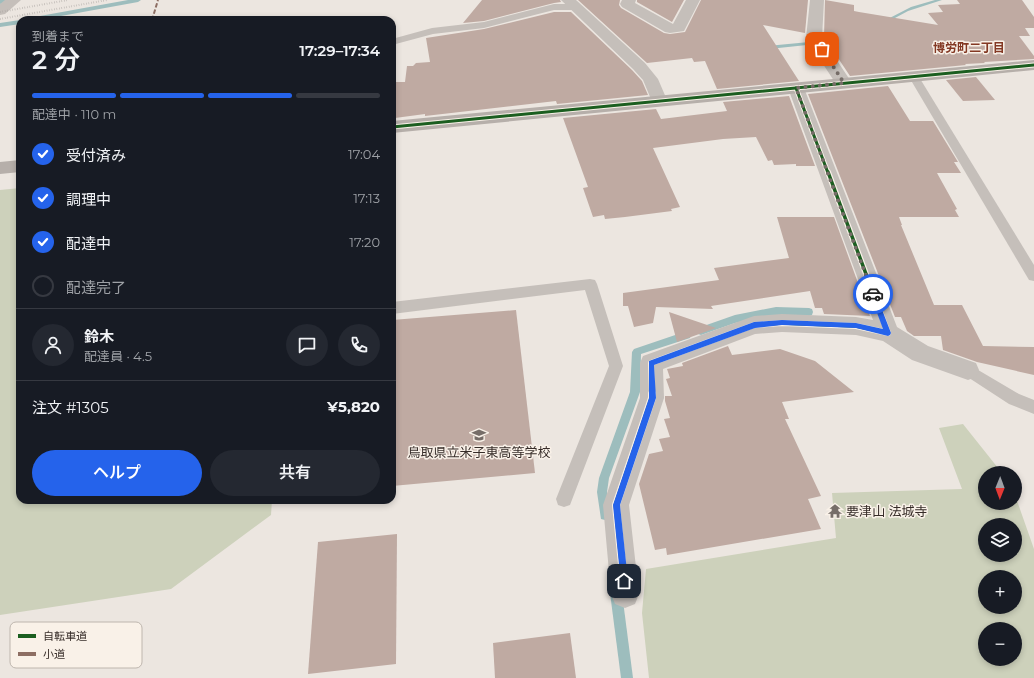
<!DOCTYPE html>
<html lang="ja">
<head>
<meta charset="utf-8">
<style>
  body { margin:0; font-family:Montserrat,"Noto Sans JP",sans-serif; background:#242831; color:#f1f3f6; height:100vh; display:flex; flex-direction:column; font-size:15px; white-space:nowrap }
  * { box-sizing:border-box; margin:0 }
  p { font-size:13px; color:#9ea1a6 }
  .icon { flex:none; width:22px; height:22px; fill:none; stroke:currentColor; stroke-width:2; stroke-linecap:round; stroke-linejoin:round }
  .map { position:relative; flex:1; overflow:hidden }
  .sheet { position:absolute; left:16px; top:16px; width:380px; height:488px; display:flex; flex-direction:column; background:#171b24; border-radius:12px; box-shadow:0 2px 6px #0003 }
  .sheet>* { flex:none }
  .needle { width:26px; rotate:181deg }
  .tools { position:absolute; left:978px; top:466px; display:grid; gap:8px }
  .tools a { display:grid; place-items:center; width:44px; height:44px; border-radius:50%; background:#171b24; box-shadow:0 2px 6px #0003; font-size:20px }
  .pin { position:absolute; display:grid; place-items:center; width:34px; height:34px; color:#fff; margin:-17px; border-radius:8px; box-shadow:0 2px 6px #0006 }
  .courier { position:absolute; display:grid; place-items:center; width:40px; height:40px; margin:-20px; border:3px solid #2563eb; border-radius:50%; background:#fff; color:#222; box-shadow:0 1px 5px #0007 }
  .headline em { font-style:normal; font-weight:600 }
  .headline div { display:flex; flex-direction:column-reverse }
  .headline { display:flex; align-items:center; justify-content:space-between; height:68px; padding:0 16px }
  h1 { font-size:26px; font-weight:600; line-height:30px }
  .bar { display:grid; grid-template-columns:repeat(4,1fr); gap:6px 4px; align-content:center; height:48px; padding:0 16px }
  .bar i { height:5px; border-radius:3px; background:#363941 }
  .bar .current { background:#2563eb }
  .bar p { grid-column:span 4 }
  .line { display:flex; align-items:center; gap:10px; padding:0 16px; border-top:1px solid #363941 }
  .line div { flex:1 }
  .round { display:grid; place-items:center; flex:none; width:42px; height:42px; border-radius:21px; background:#242831 }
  ol { padding:0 16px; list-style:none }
  li { display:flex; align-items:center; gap:12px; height:44px }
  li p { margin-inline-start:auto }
  li .icon { padding:4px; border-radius:50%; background:#2563eb; color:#fff; stroke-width:4 }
  li:last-child { color:#9ea1a6 }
  li i { width:22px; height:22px; border:2px solid #363941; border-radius:50% }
  .cta { display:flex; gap:8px; margin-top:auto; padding:8px 16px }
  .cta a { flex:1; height:46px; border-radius:24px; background:#2563eb; color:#fff; font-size:16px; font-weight:600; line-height:46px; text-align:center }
  .cta a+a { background:#242831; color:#f1f3f6 }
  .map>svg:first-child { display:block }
</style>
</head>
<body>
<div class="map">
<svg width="1034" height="678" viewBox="0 0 1034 678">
  <rect width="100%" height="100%" fill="#ece6e0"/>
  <g fill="#cdd1bb" fill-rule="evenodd">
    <path d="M20 188V500H272L271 515 171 589 0 615V190Z"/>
    <path d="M963 424 1002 473H985V503H1015V495L1034 549V678H649L642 613 646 569 836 538 832 493 962 489 939 428ZM985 525H1015V555H985ZM985 577H1015V607H985ZM985 629H1015V659H985Z"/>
  </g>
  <path fill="#9dbdbd" d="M935 0H942L908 11 854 40 760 50 756 47 851 38 911 7Z"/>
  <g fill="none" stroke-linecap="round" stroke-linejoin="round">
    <g fill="#9dbdbd" fill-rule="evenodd">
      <path d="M0 0H16L0 4Z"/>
      <path d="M128 0H141L138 2 39 20H26L29 18Z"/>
      <path d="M20 20V24L0 27V23Z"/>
      <path d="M776 307 809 308 812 309 813 312 812 315 809 316 776 315 735 323 701 335 698 334 697 331 698 328 735 315Z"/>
      <path d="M687 331 690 332 691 335 690 338 641 354 640 392 609 478 607 492 610 515 609 519 605 520 601 519 597 492 599 478 630 392 632 352 634 349Z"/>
      <path d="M616 587 620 589 622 593 633 678H621L610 593 612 589Z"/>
    </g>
  </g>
  <g fill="#bfaaa2">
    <path d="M482 0H560L561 2 554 3 484 21 463 23Z"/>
    <path d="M578 0H620L619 5 621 8 664 33 670 34 685 32 701 0H808L805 33 763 25 799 81 717 89 705 61 694 62 692 58 647 63Z"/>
    <path d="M637 0H684L672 22 637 2Z"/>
    <path d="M825 0 854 5V11L859 12 938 25 928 13 943 12 938 5 960 4 957 0H1022L1034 17V28H1025L1030 36H1019L1034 56V59L984 62 985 63 965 64 966 65 850 76 824 37Z"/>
    <path d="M554 12H571L632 70 642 81 648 95 557 104 556 101 425 116V114L395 118V115H392V82H405L407 66H413L416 63 430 62 426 38 484 29Z"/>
    <path d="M976 77 995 100 963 101 946 80Z"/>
    <path d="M888 86 910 121H933L958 162H954L961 173H937L957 209 955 210 959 217H899L902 225H901L934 305H962L983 346 1034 347V375L977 362 943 350 941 336H914L907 331 901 317H895L808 94Z"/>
    <path d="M789 96 815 166H796V164L774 165 772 160 768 161 756 137 723 139 653 148 680 207 671 209 672 211 625 217 605 219 604 215 593 217 583 188 588 187 563 118 656 109 661 119 727 111 723 102Z"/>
    <path d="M777 217H834L870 316 824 314 822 308H815L810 291 711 306 713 309 656 307 653 323 634 327 628 306H623V293L719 280 714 268 789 258Z"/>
    <path d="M516 310 535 473 392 486V320Z"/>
    <path d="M669 312 716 328 677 342Z"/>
    <path d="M728 346 732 355 780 349 815 361 854 392 782 402 789 419H785L821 496 808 499 821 529 667 555 666 548 655 550 639 484 649 454 663 451 659 439 670 437 664 419 670 418 665 401V396H672L666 379 670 378 667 369 683 366 682 363Z"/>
    <path d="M397 534 396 664 308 674 318 542Z"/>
    <path d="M570 633 576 678H495L493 643Z"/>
  </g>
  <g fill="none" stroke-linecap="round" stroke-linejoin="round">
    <g fill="#c5bfba" fill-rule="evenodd">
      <path d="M554 4H576L581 7 576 10H554L484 28 433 34 392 45V39L432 28 484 22Z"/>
      <path d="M914 74 919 77 1034 265V281L1029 280 909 77Z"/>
      <path d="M590 279 595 280 597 284 623 366 570 505 564 507 558 505 556 499 609 366 585 290 392 314V302Z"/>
      <path d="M968 364 1019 394 1034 400V414L1009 404 963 374 961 370 963 366Z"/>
    </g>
    <g fill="#c5bfba" fill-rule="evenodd">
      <path d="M5 0H21L5 14 0 15V4Z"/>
      <path d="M561 0H576L645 63 658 79 667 100 665 104 659 105 653 104 643 80 633 69Z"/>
      <path d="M622 0H636L635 3 673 24 686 0H700L684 31 670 33 665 32 622 7 620 4Z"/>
      <path d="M810 0H824L822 38 852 83 850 87 844 88 838 87 806 38Z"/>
      <path d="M796 83 802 84 804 88 897 327 928 346 976 363 979 370 976 377 968 380 912 360 883 341 856 335 782 332 755 334 663 369 664 398 629 505 639 594 635 604 625 608 615 604 611 594 603 505 640 398V363L643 356 754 316 782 314 856 317 873 320 788 88 790 84Z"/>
    </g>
    <g fill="#b6afaa" fill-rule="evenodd">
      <path d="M1034 60V70L392 133V121Z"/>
      <path d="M20 160V172L0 174V162Z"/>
    </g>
    <g stroke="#ada8a4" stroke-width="2" stroke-dasharray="0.5 2" stroke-linecap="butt">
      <path d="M0 12 68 0"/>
      <path d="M0 19 107 0"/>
    </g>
    <path stroke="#8d6e63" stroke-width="2" stroke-dasharray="4.5 2" stroke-linecap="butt" d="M152 20 158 0"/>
    <defs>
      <g id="cycleway-far2">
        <path d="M796 88 828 173"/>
        <path d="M392 127 1034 65"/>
      </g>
      <path id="cycleway-far1" d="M652 395 651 363 754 325 782 323 856 326 888 333 828 172"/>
      <path id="cycleway" d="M625 594 616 505 652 398V394"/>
    </defs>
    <use href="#cycleway-far2" stroke="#f9f1e8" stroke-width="5"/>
    <use href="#cycleway-far1" stroke="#f9f1e8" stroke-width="6"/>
    <use href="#cycleway" stroke="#f9f1e8" stroke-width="8"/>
    <use href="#cycleway-far2" stroke="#1b5e20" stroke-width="3"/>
    <use href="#cycleway-far1" stroke="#1b5e20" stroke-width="3.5"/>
    <use href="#cycleway" stroke="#1b5e20" stroke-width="5"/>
  </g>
  <path fill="#2563eb" d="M873 291 876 294 891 333 890 335 888 336 856 328 782 325 755 328 654 365 656 398 620 505 628 581 627 584H621L613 505 649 398V361L754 322 782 320 856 323 883 329 870 294Z"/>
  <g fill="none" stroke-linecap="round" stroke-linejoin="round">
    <path stroke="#766d68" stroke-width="4" stroke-dasharray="0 7.2" d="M822 49 844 83 796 88 873 294"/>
  </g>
  <defs>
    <symbol id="school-bare" viewBox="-9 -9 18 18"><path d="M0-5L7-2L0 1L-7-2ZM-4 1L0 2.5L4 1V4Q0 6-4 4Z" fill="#766d68" stroke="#f9f1e8" stroke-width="2.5" paint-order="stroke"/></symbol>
    <symbol id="temple-bare" viewBox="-9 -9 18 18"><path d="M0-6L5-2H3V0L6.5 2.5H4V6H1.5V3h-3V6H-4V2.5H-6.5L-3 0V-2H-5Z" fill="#766d68" stroke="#f9f1e8" stroke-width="2.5" paint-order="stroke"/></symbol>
  </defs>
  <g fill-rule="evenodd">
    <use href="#school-bare" x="469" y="425" width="20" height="20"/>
    <use href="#temple-bare" x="825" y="501" width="20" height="20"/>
  </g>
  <g text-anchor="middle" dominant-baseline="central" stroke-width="3" stroke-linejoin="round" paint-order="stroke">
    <g font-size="12" font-weight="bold" fill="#833823" stroke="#f9f1e8">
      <text x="969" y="47">博労町二丁目</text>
    </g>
    <g font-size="13" fill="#362c28" stroke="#f9f1e8">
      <text x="479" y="452">鳥取県立米子東高等学校</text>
      <text x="846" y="511" text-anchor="start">要津山 法城寺</text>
    </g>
  </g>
  <rect x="10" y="622" width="132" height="46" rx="6" fill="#f9f1e8" stroke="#beb6ae" stroke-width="1"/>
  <rect x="18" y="634" width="18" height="4" fill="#1b5e20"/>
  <rect x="18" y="652" width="18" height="4" fill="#8d6e63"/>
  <g font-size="11" fill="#362c28">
    <text x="43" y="640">自転車道</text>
    <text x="43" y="658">小道</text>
  </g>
</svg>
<div class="tools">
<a><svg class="needle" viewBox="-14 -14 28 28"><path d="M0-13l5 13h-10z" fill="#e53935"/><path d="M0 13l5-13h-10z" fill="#9ea1a6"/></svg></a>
<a><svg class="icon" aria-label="layers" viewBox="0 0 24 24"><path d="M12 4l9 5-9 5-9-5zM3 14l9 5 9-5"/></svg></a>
<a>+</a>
<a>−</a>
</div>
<div class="pin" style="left:822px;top:49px;background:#ea580c"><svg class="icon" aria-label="bag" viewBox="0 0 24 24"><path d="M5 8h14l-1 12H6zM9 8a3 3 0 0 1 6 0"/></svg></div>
<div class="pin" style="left:624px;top:581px;background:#1f2937"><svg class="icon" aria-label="home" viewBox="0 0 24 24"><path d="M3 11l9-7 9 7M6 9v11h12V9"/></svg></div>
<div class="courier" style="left:873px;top:294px"><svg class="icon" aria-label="car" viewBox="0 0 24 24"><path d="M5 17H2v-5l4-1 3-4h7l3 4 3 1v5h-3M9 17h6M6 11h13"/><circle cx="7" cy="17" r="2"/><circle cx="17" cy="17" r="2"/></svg></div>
<section class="sheet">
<div class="headline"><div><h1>2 分</h1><p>到着まで</p></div><em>17:29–17:34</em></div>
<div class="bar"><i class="current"></i><i class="current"></i><i class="current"></i><i></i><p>配達中 · 110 m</p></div>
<ol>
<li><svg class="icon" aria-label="check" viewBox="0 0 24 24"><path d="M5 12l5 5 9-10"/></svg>受付済み<p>17:04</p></li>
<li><svg class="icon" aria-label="check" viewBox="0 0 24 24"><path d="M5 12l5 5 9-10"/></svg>調理中<p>17:13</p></li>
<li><svg class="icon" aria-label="check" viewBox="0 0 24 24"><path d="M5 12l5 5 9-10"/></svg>配達中<p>17:20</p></li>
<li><i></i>配達完了</li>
</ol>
<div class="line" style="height:72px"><a class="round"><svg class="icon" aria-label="person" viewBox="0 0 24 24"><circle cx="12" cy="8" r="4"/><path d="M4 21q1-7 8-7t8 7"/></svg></a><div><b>鈴木</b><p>配達員 · 4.5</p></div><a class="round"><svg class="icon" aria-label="chat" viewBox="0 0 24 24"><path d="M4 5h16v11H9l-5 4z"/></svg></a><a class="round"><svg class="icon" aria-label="phone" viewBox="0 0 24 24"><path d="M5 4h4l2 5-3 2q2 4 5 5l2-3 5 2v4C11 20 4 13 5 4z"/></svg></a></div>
<div class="line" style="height:52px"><div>注文 #1305</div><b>¥5,820</b></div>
<div class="cta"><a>ヘルプ</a><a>共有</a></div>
</section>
</div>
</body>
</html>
